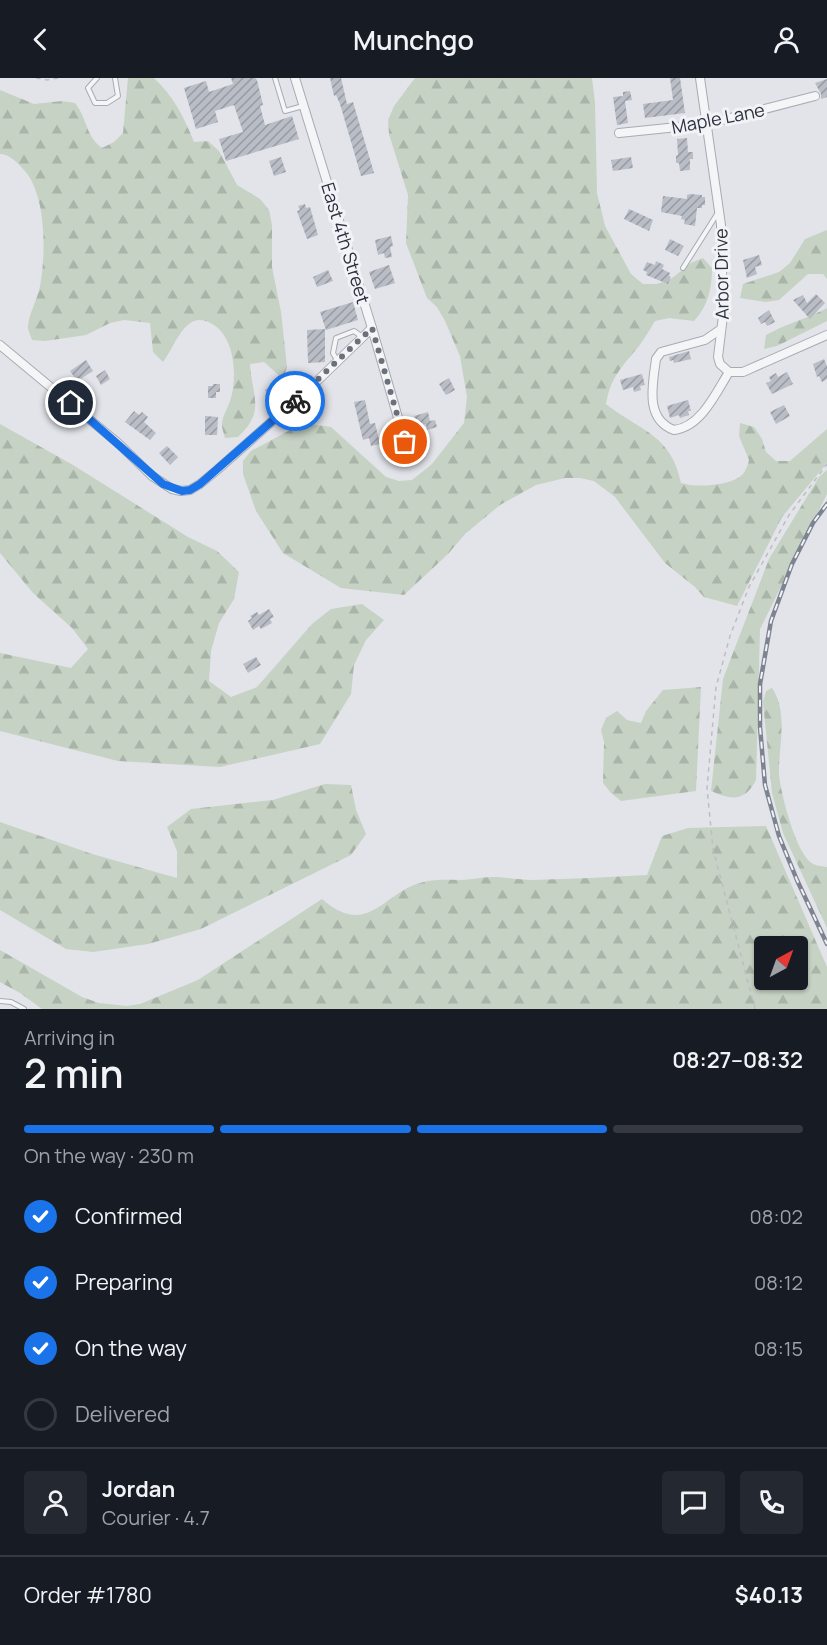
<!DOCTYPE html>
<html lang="en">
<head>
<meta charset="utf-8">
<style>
  body { margin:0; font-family:Manrope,sans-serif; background:#242831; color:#f1f3f6; height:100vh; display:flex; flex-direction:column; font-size:22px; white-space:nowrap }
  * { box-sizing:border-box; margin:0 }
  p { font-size:20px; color:#9ea1a6 }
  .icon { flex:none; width:33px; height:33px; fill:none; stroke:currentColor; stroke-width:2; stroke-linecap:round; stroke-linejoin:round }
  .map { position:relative; height:931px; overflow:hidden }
  .details { display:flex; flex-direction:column; background:#171b24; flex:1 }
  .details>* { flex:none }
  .needle { width:39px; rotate:41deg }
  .controls { position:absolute; left:754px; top:858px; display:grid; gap:12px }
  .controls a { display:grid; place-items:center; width:54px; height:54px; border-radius:6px; background:#171b24; box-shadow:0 2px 4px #0004; font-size:30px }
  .pin { position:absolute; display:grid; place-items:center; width:51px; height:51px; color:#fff; margin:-26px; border:3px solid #fff; border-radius:50%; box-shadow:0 2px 6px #0007 }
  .courier { position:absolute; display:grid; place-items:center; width:60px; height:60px; margin:-30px; border:4px solid #1a73e8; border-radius:50%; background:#fff; color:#222; box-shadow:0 2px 8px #0007 }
  .overview em { font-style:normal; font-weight:600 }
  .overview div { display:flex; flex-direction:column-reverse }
  .overview { display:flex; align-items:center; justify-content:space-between; height:102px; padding:0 24px }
  h1 { font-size:39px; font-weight:600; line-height:45px }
  .bar { display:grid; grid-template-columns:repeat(4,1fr); gap:9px 6px; align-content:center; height:72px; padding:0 24px }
  .bar i { height:8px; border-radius:4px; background:#363941 }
  .bar .selected { background:#1a73e8 }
  .bar p { grid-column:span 4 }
  .line { display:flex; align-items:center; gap:15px; padding:0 24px; border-top:2px solid #363941 }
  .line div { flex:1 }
  .round { display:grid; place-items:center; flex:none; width:63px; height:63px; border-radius:6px; background:#242831 }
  ol { padding:0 24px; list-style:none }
  li { display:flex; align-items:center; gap:18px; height:66px }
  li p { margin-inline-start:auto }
  li .icon { padding:6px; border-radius:50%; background:#1a73e8; color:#fff; stroke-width:4 }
  li:last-child { color:#9ea1a6 }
  li i { width:33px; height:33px; border:3px solid #363941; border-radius:50% }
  header { display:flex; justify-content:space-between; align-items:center; height:78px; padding:0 24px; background:#171b24; font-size:27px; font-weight:600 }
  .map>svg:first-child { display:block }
</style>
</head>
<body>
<header><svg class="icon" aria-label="back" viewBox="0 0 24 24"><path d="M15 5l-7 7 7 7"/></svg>Munchgo<svg class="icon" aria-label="person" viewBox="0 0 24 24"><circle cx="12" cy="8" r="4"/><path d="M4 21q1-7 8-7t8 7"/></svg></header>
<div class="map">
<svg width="827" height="931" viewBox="0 0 827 931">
  <defs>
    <pattern id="forest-firs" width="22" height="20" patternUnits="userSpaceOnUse" patternTransform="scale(1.5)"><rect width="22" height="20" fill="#c6d2c4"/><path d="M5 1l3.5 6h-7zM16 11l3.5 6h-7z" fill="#aab5a9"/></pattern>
    <pattern id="building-hatch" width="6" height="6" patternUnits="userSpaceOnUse" patternTransform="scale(1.5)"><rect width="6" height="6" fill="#b9bdc5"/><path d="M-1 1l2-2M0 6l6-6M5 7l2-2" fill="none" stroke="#979aa1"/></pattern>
  </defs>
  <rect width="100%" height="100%" fill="#e2e4e9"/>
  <g fill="url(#forest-firs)" fill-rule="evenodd">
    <path d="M128 0H154C174 19 184 39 194 64L208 63 219 73 237 107 260 121 269 132 272 147V189L281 234 287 289 283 301 264 284 250 286C252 320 266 332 238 359L225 360C224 356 222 351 222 347 222 338 229 328 231 320 237 298 235 261 214 247 186 228 176 267 163 284L153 274 150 245 124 242 110 245 86 257 45 263 32 262C31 258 28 253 28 249 28 238 38 220 40 208 46 177 47 115 23 91 17 84 9 76 0 76V12L34 26 62 23 75 25C87 40 86 59 102 70L114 64 123 55Z"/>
    <path d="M415 0H592L595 25 597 115 605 148 631 196 643 206H657L671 201 691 185 703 180 712 190C712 210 708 228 694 243L669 240 655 243C650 251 645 260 639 268 622 289 611 298 606 326 640 353 671 356 681 405 696 410 732 408 743 396 746 393 748 386 749 382L739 358 740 345 754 349 762 361 766 374 776 383H790L827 351V385L782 439 737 528 704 519 695 509 665 485 615 419 594 403 580 400H565L536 407 500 427 465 456 448 476 404 517 341 510 283 475 256 433 243 396V383L251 373 303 345 331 349 386 399 399 403 412 402 432 386 464 345 467 319 460 278 445 243 437 229 427 220 406 165 408 117 389 56 388 42 394 28Z"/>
    <path d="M827 152V201L823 196H808L779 222 766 224 740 220 743 206 779 194 790 185 805 161Z"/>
    <path d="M827 230V243L777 268 764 271 766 257C785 246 807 241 827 230Z"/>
    <path d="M0 346 73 387 188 459 217 473 239 494 234 521 219 545 211 573 209 603 231 619 257 609 312 546 331 531 362 526 384 542 366 562 354 587 351 616 320 666 220 689 118 683 0 653V575L71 590 88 571 72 550 33 515 0 475Z"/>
    <path d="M827 392V416L760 551 756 702C745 724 731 722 711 713L723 601 769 481 819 399Z"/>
    <path d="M701 609 696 713 621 723 611 715 603 705 604 664 601 652 606 640 617 633 627 642 641 645 646 633 663 612Z"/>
    <path d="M772 610C789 635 778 669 779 697 781 716 796 777 813 786 817 788 823 788 827 789V850L783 755 772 715 763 624 766 613Z"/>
    <path d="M325 706 351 707 356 732 366 756 351 777 201 851 148 866 93 874 66 871 0 832V744L92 776 177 800V773L167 749 191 731 273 722Z"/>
    <path d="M766 748 827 889V931H42L20 915 0 904V872L82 919 99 925 127 928 140 926 198 902 322 821C369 862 384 812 424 804 436 801 448 802 460 802 471 802 481 799 492 799 506 799 519 802 533 802 571 801 609 799 647 797L662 758 688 750ZM765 868H798V902H765Z"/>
  </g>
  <g fill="url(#building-hatch)">
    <path d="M231 0H255L257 2 263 27 260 28 265 47 292 38 299 61 226 83 219 61 243 54 234 27 215 33 218 44 196 51 184 10 206 3 209 14 233 6Z"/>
    <path d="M330 0H341L347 26 353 24 374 95 361 98 340 26 336 17 334 18Z"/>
    <path d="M670 0H680L685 35 645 40 643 26 673 22Z"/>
    <path d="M827 1V19L821 21V16L815 5Z"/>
    <path d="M630 13 632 22 625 23 628 45 617 47 613 19 623 18V14Z"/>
    <path d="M687 60 688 74H693V81H690V92L680 93 679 85H676V78L678 77 677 61Z"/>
    <path d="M281 79 286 94 274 98 269 83Z"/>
    <path d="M631 79 633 90 613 93 611 82Z"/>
    <path d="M690 116 702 117V119H705V127H702V130H697L695 148 684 146 685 142 681 141 682 138 661 134 663 118 687 121V117Z"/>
    <path d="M305 126 306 130 310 129 318 157 307 161 297 133 300 132 298 128Z"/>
    <path d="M629 131 653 142 649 153 624 141Z"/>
    <path d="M391 158 393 168 390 169 392 179 385 180 384 175 378 177 375 162Z"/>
    <path d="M670 161 684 168 678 178 665 172Z"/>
    <path d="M759 177 762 187 755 189 757 196 747 200 743 182Z"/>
    <path d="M656 183 664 187 662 191 670 195 669 198 671 199 668 206 646 197 647 194 643 192 647 184 655 187Z"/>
    <path d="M389 187 395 205 375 211 369 194Z"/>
    <path d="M328 192 333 203 317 209 313 199Z"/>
    <path d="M816 216 825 225 810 241 793 222 803 217 807 225Z"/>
    <path d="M353 224 358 242 326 252 320 234Z"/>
    <path d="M769 232 775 244 767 248 765 244 761 246 758 240Z"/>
    <path d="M325 251V284L308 285 307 252Z"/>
    <path d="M689 273 691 281 674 285 673 282 670 283 669 279Z"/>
    <path d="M824 281 827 288V301L822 304 819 298 817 299 813 286Z"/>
    <path d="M86 282 93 293 77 303 70 293Z"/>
    <path d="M105 292 110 301 101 307 96 298Z"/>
    <path d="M787 294 793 306 772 316 766 305 771 303 769 299 776 295 778 299Z"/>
    <path d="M642 296 645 307 640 308 641 312 634 314 633 309 623 312 620 302Z"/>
    <path d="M449 300 455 312 446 317 439 306Z"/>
    <path d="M278 305 283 314 270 321 265 312Z"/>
    <path d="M213 306H220V314H216V320H208V308H213Z"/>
    <path d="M365 322 370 346 375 345 380 366 371 368 369 360 363 362 354 324Z"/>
    <path d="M688 322 691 333H688L689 337 680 340 679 337 670 340 667 328Z"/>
    <path d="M784 327 790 338 776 346 770 334Z"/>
    <path d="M134 333 139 337 142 334 148 339 144 344 156 355 150 362 125 344Z"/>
    <path d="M428 334 430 343 435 342 437 349 427 352 426 346 417 349 414 338Z"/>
    <path d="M205 338 218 339 217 357H205Z"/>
    <path d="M167 368 178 379 170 387 159 375Z"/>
    <path d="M269 531 274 539 270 541 272 545 261 551 259 548 253 552 248 543 252 540 250 538 257 534 259 537Z"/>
    <path d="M256 579 261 587 248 595 243 586Z"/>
  </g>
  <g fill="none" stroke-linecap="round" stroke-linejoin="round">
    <defs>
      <g id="service">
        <path d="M97 0 88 10 95 25H107L118 18 115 0"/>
        <path d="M275 0 285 33 303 28"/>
        <path d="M683 190 719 133"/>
        <path d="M337 282 333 275 336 260 354 253 361 258"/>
        <path d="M0 923 11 924 24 931"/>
      </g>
      <g id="minor">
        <path d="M295 0 372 250 405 364"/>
        <path d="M700 0 721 147 723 238 718 279 720 286 729 294"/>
        <path d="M619 55 707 46 815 18"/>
        <path d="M721 251 705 262 661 274 656 281C653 305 644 341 674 352 701 349 716 315 729 294"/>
        <path d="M0 267 118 365 152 398 172 411 181 413 190 412 200 406 217 392 313 307 372 250"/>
        <path d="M729 294H743L827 257"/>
      </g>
    </defs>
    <use href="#service" stroke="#a8abb3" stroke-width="6"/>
    <use href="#minor" stroke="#a8abb3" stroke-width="10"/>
    <g stroke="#bcbec3" stroke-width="1.5" stroke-dasharray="4.5 4.5" stroke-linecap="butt">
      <path d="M36 0 47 2 58 0"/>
      <path d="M755 931 713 771 707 710 716 609 730 558 749 509 789 437 827 386"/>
    </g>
    <use href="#service" stroke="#f4f5f7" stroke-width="4"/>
    <use href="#minor" stroke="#f4f5f7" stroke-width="8"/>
    <defs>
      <path id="rail" d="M827 426 813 445 792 486 771 543 760 606V649L765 707 779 758 797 802 827 866"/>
    </defs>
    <use href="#rail" stroke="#7d8391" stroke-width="4.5"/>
    <use href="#rail" stroke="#f1f3f6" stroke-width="2" stroke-dasharray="7" stroke-linecap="butt"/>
  </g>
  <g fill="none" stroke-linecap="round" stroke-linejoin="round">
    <path stroke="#6c707a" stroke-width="6" stroke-dasharray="0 10.8" d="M295 323 372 250 405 364"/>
    <path stroke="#1a73e8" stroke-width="8" d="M71 325 163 406 182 413 190 412 200 406 295 323"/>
  </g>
  <g text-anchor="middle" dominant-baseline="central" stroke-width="6" stroke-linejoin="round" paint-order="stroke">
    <g font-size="18" fill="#2c313f" stroke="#f1f3f6">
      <text transform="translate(718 40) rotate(-11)">Maple Lane</text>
      <text transform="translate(346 165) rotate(73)">East 4th Street</text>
      <text transform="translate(721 196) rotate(-91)">Arbor Drive</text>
    </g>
  </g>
</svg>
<div class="controls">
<a><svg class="needle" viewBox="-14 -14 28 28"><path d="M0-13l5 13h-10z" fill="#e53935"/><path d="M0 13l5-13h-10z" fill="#9ea1a6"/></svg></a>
</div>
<div class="pin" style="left:405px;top:364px;background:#ea580c"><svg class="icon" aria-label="bag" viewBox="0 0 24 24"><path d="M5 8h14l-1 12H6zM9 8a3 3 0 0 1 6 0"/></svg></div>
<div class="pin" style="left:71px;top:325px;background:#1f2937"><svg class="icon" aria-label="home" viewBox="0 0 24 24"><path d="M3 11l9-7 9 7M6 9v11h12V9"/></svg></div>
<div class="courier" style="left:295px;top:323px"><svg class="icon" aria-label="bike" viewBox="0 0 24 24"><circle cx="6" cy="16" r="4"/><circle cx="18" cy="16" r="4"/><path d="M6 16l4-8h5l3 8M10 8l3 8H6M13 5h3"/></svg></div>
</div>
<section class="details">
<div class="overview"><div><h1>2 min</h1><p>Arriving in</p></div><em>08:27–08:32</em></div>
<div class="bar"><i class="selected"></i><i class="selected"></i><i class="selected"></i><i></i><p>On the way · 230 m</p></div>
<ol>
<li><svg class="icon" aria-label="check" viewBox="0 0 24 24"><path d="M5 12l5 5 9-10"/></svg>Confirmed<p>08:02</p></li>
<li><svg class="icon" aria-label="check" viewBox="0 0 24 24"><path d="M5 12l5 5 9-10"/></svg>Preparing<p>08:12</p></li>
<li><svg class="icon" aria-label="check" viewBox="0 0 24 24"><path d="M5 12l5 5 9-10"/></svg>On the way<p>08:15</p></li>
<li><i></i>Delivered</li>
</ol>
<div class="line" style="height:108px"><a class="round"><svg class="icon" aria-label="person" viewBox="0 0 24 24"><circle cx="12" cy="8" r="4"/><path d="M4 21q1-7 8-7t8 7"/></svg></a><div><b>Jordan</b><p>Courier · 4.7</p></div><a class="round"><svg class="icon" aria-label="chat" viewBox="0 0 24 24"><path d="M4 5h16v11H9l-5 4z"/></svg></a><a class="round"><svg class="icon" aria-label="phone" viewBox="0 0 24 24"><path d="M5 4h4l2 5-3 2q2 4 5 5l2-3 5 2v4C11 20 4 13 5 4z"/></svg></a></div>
<div class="line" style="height:78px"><div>Order #1780</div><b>$40.13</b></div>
</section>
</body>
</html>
